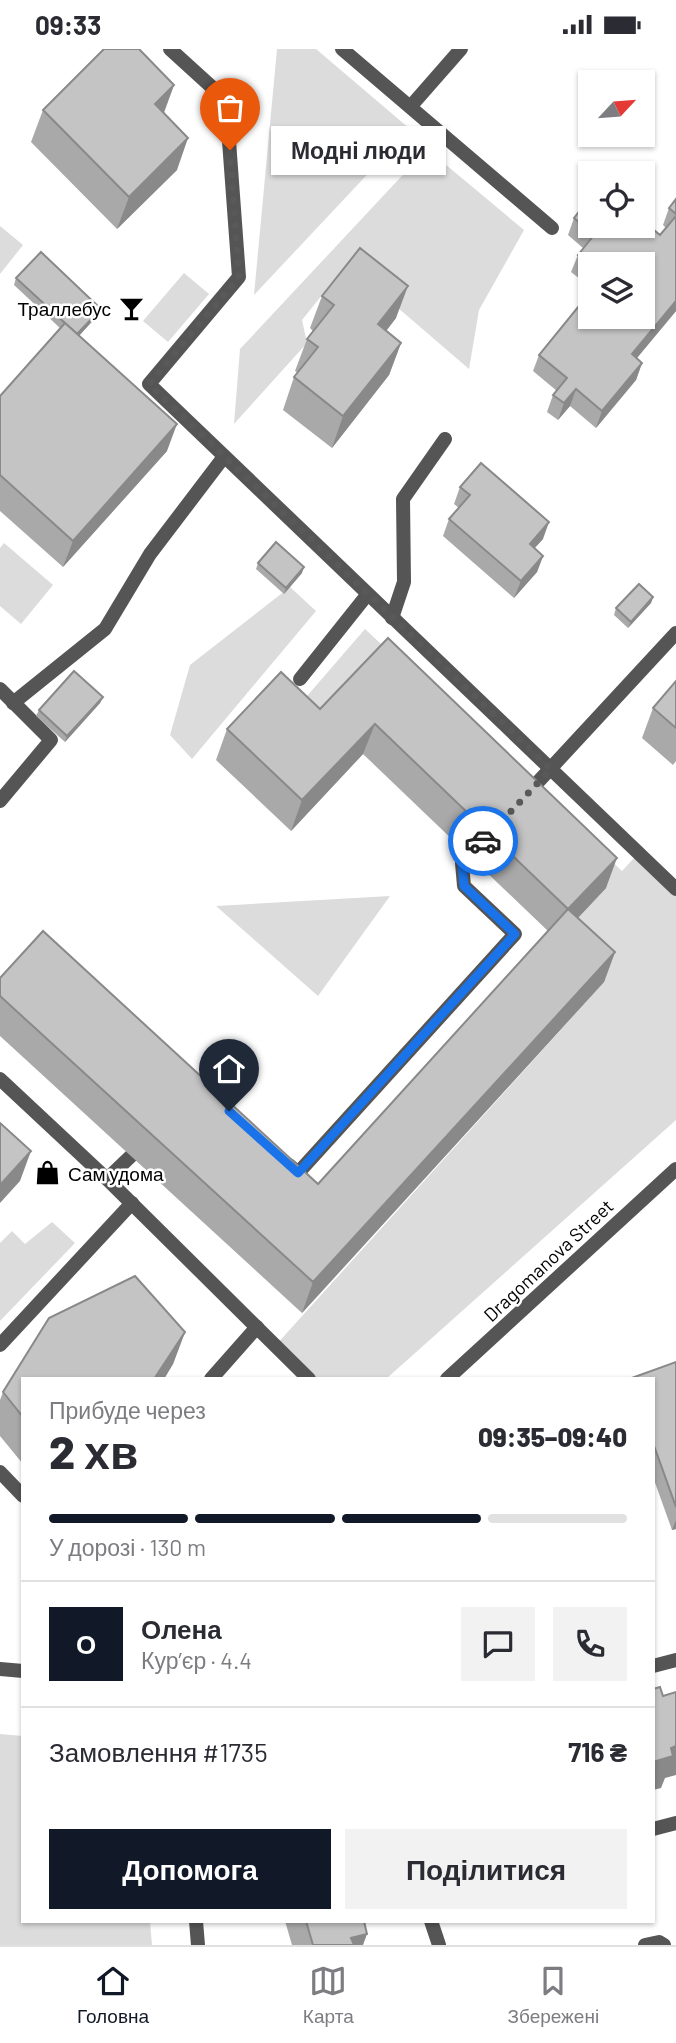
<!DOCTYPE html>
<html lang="uk">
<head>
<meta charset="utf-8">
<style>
  body { margin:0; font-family:Barlow,sans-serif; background:#f2f2f3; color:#2b2b33; height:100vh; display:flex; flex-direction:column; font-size:26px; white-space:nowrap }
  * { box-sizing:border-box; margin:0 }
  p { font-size:23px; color:#7c7c81 }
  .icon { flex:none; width:38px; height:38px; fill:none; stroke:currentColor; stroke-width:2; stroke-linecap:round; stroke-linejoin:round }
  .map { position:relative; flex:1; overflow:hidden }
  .drawer { position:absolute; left:21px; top:1328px; width:634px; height:546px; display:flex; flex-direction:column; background:#fff; border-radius:0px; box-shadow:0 2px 5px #0004 }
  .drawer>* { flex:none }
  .needle { width:46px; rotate:64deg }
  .tools { position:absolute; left:578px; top:21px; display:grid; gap:14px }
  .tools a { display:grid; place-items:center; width:77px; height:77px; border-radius:0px; background:#fff; box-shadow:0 2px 5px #0004; font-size:35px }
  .pin { position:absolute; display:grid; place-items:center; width:60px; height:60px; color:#fff; margin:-72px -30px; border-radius:50% 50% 50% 0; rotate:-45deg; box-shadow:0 0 7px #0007 }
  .pin .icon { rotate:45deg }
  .courier { position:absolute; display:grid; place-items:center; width:70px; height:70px; margin:-35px; border:5px solid #1a73e8; border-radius:50%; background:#fff; color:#222; box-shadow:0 2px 9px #0007 }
  .bubble { position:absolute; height:49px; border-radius:0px; background:#fff; box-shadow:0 2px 5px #0004; font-size:23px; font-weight:800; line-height:49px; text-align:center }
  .headline em { font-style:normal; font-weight:800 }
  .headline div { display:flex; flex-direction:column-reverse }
  .headline { display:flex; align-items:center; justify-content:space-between; height:119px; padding:0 28px }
  h1 { font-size:46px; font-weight:800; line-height:52px }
  .bar { display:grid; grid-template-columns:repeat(4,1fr); gap:10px 7px; align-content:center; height:84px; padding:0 28px }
  .bar i { height:9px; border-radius:5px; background:#e1e1e2 }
  .bar .on { background:#111827 }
  .bar p { grid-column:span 4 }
  .line { display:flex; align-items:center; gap:18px; padding:0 28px; border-top:2px solid #e1e1e2 }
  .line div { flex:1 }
  .round { display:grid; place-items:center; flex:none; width:74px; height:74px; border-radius:0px; background:#f2f2f3 }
  .button { display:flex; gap:14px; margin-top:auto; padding:14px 28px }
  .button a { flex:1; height:80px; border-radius:0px; background:#111827; color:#fff; font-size:28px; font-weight:800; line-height:80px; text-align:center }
  .button a+a { background:#f2f2f3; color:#2b2b33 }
  .status { display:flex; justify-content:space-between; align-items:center; height:49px; padding:0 35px; background:#fff; direction:ltr }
  .status svg { height:19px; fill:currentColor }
  .menu { display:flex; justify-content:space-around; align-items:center; height:98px; border-top:2px solid #e1e1e2; background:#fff; font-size:19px; color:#7c7c81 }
  .menu a { display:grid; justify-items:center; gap:4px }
  .menu .on { color:#111827 }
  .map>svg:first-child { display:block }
</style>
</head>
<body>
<div class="status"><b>09:33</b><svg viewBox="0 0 49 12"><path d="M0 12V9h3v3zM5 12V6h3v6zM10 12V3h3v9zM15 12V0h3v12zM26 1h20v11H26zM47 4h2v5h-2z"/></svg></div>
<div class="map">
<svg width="676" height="1896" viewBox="0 0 676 1896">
  <rect width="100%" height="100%" fill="#fff"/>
  <g fill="#dcdcdc">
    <path d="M277 0H316L410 80 254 246Z"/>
    <path d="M427 100 524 181 479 261 469 320 347 215 302 271 307 294 234 375 240 300Z"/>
    <path d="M0 177 23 196 0 225Z"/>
    <path d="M184 224 209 245 168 293 143 272Z"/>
    <path d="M4 494 53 536 21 575 0 557V499Z"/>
    <path d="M290 538 316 562 192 710 170 686 190 616Z"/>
    <path d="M365 580 523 727 309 691 288 669Z"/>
    <path d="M545 749 622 822 635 808 676 846V1071L386 1330H309L275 1297 604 933 557 891Z"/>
    <path d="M390 847 318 947 216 857Z"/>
    <path d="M52 1173 75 1194 0 1272V1194L12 1182 25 1195Z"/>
    <path d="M0 1685 23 1687V1872L150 1873 152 1896H0Z"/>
  </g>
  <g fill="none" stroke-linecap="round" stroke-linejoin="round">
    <g stroke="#555" stroke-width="14">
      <path d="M170 0 226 51 239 228 149 335 676 840"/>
      <path d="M342 0 552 179"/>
      <path d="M411 57 461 0"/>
      <path d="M392 569 404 533 403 450 445 390"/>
      <path d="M300 630 367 546"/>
      <path d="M0 640 51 691 0 752"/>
      <path d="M13 654 105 580 150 505 223 409"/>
      <path d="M525 747 676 584"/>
      <path d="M0 1030 107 1130 309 1330"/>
      <path d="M289 1116 298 1124 515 885 464 837 462 814 482 792"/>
      <path d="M107 1130 131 1107"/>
      <path d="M0 1296 132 1154"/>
      <path d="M211 1330 257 1278"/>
      <path d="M0 1423 23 1447"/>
      <path d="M653 1617 676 1611"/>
      <path d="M653 1780 676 1774"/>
      <path d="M431 1872 439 1896"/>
      <path d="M645 1896 659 1893 664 1896"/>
    </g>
    <path stroke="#555" stroke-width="14" d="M196 1872 198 1896"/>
    <g stroke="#555" stroke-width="14">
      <path d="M447 1330 676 1120"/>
      <path d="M0 1620 23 1622"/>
    </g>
  </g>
  <g fill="#a9a9a9">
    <path d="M174 36 164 64 177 121 117 180 31 93 43 61Z"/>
    <path d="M676 150V262L637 309 642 314 636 331 596 379 570 357 558 371 547 363 553 346 557 342 533 322 539 306 590 268 642 215H590V238L571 223 578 206 583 199 568 186 574 169 604 179 660 186 666 179 663 176 669 159Z"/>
    <path d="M16 229 98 266 79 287 167 402 63 518 0 462V347L60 279 14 236Z"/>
    <path d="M322 247 396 269 386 282 401 294 389 326 332 399 283 361 294 328 298 324 295 322 307 290 313 282 310 279Z"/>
    <path d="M460 438 543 490 534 499 543 507 537 523 514 549 443 487 449 470 459 459 454 455Z"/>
    <path d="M258 514 302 524 284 545 256 520Z"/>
    <path d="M653 548 651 554 628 579 614 566 616 559Z"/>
    <path d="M388 589 606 839 578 869 615 903 604 933 302 1264 0 987V929L318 1135 548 882 363 705 291 782 216 711 227 680 320 660Z"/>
    <path d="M676 632V712L673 716 642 689 653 659Z"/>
    <path d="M103 648 100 654 65 693 36 667 39 661Z"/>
    <path d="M135 1227 185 1283 173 1315 164 1330H23V1415L0 1387V1351L3 1343 49 1269Z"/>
    <path d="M676 1312V1480L672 1481 653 1428V1330Z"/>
    <path d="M285 1872H364L363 1896H292Z"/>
  </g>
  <g fill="#898989">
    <path d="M174 36 162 68 155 55Z"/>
    <path d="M188 89 177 121 117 180 129 148Z"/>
    <path d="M408 237 396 269 366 308 378 275Z"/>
    <path d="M676 252V262L626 322 632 305Z"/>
    <path d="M101 260 98 266 74 292 76 286Z"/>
    <path d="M401 294 389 326 332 399 343 367Z"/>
    <path d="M642 314 636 331 596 379 602 362Z"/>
    <path d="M576 340 570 357 558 371 564 354Z"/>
    <path d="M177 375 167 402 63 518 73 492Z"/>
    <path d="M549 473 543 490 523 512 530 495Z"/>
    <path d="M543 507 537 523 514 549 521 532Z"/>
    <path d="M304 518 302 524 284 545 286 539Z"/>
    <path d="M653 548 651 554 628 579 631 573Z"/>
    <path d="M103 648 100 654 65 693 67 687Z"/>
    <path d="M375 675 363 705 291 782 302 751Z"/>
    <path d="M617 809 606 839 557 891 568 860Z"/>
    <path d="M615 903 604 933 302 1264 313 1233Z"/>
    <path d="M31 1102 20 1132 0 1154V1136Z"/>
    <path d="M185 1283 173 1315 164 1330H154Z"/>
    <path d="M676 1471V1480L672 1481Z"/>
    <path d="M676 1697V1726L665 1729 661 1739 653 1741V1713L671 1699Z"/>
    <path d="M367 1885 363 1896H349L351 1889Z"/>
  </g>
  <g fill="#c4c4c4" stroke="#898989" stroke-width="2">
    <path d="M104 0H139L174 36 155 55 188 89 129 148 43 61Z"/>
    <path d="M676 150V165L669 159Z"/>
    <path d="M581 160 590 168V177H601L604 179 606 177H642V171L660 186 676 167V252L632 305 642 314 602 362 576 340 564 354 553 346 567 329 539 306 583 252 590 258V268H642V215L590 216 578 206 594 186 574 169Z"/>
    <path d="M360 199 408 237 378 275 401 294 343 367 294 328 318 298 307 290 334 256 322 247Z"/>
    <path d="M41 203 101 260 77 285 16 229Z"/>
    <path d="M65 274 177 375 73 492 0 426V347Z"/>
    <path d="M481 414 549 473 530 495 543 507 521 532 449 470 470 446 460 438Z"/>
    <path d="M276 493 304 518 286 539 258 514Z"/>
    <path d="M639 535 653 548 631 573 616 559Z"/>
    <path d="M388 589 617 809 568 860 375 675 302 751 227 680 281 623 320 660Z"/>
    <path d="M74 622 103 648 67 687 39 661Z"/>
    <path d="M676 632V679L653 659Z"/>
    <path d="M568 860 615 903 313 1233 0 947V929L43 882 318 1135Z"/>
    <path d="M0 1074 31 1102 0 1136Z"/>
    <path d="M135 1227 185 1283 154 1330H23V1368L3 1343 49 1269Z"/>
    <path d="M676 1313V1458L653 1394V1330H629Z"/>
    <path d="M660 1638 663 1647 676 1643V1697L671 1699 673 1707 653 1713V1640Z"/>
    <path d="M306 1872H364L367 1885 351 1889 354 1896H313Z"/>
  </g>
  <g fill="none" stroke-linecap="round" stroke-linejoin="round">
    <path stroke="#595959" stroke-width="7" stroke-dasharray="0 12.6" d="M230 101 239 228 149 335 551 720 483 792"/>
    <path stroke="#1a73e8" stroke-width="9" d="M229 1062 298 1124 515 885 464 837 462 814 483 792"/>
  </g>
  <defs>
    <symbol id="bar-bare" viewBox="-9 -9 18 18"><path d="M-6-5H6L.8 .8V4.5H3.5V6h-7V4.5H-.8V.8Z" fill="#000" stroke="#fff" stroke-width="2.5" paint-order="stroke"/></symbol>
    <symbol id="shop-bare" viewBox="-9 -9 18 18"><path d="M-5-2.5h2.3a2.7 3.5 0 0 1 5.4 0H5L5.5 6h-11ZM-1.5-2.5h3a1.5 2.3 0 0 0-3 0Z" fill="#000" stroke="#fff" stroke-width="2.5" paint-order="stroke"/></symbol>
  </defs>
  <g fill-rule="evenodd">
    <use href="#bar-bare" x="114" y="242" width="35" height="35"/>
    <use href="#shop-bare" x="30" y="1106" width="35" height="35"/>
  </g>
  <g text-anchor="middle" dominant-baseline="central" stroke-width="5" stroke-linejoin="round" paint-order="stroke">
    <g font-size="19" fill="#000" stroke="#fff" text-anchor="end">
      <text x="111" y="259">Траллебус</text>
      <text x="68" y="1124" text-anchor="start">Сам удома</text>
    </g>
    <g font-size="19" fill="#000" stroke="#fff">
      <text transform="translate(548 1211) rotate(-43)">Dragomanova Street</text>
    </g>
  </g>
</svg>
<div class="tools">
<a><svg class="needle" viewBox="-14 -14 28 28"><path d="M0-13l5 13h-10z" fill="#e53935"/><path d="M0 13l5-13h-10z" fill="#7c7c81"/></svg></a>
<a><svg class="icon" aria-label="locate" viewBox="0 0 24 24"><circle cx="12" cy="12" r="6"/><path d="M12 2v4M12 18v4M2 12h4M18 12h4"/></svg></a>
<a><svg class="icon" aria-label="layers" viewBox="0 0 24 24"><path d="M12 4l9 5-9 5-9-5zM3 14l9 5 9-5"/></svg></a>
</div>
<div class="pin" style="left:230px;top:101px;background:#ea580c"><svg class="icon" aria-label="bag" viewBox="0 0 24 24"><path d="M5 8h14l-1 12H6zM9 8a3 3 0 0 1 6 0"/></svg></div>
<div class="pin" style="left:229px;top:1062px;background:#1f2937"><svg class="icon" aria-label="home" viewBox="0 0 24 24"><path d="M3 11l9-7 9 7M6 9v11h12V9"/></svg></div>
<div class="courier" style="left:483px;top:792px"><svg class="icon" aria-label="car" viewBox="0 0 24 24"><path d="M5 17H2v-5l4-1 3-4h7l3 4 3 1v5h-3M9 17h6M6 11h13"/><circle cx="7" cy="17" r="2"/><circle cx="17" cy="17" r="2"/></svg></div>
<div class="bubble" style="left:271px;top:77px;width:175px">Модні люди</div>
<section class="drawer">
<div class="headline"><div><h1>2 хв</h1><p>Прибуде через</p></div><em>09:35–09:40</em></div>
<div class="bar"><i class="on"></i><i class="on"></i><i class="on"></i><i></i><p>У дорозі · 130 m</p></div>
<div class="line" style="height:126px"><b class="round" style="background:#111827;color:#fff">О</b><div><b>Олена</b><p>Кур’єр · 4.4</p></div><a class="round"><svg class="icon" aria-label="chat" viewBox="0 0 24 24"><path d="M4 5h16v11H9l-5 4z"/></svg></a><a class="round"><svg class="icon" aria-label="phone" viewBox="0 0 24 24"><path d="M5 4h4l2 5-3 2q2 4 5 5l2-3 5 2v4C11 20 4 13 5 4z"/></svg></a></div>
<div class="line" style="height:91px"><div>Замовлення #1735</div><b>716 ₴</b></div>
<div class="button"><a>Допомога</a><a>Поділитися</a></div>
</section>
</div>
<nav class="menu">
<a class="on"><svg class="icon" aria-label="home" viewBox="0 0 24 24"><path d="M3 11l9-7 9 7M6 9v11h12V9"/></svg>Головна</a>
<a><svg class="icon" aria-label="map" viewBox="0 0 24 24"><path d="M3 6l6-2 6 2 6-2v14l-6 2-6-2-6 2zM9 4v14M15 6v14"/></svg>Карта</a>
<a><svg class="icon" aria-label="saved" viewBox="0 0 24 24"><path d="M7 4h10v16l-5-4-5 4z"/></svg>Збережені</a>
</nav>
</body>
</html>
